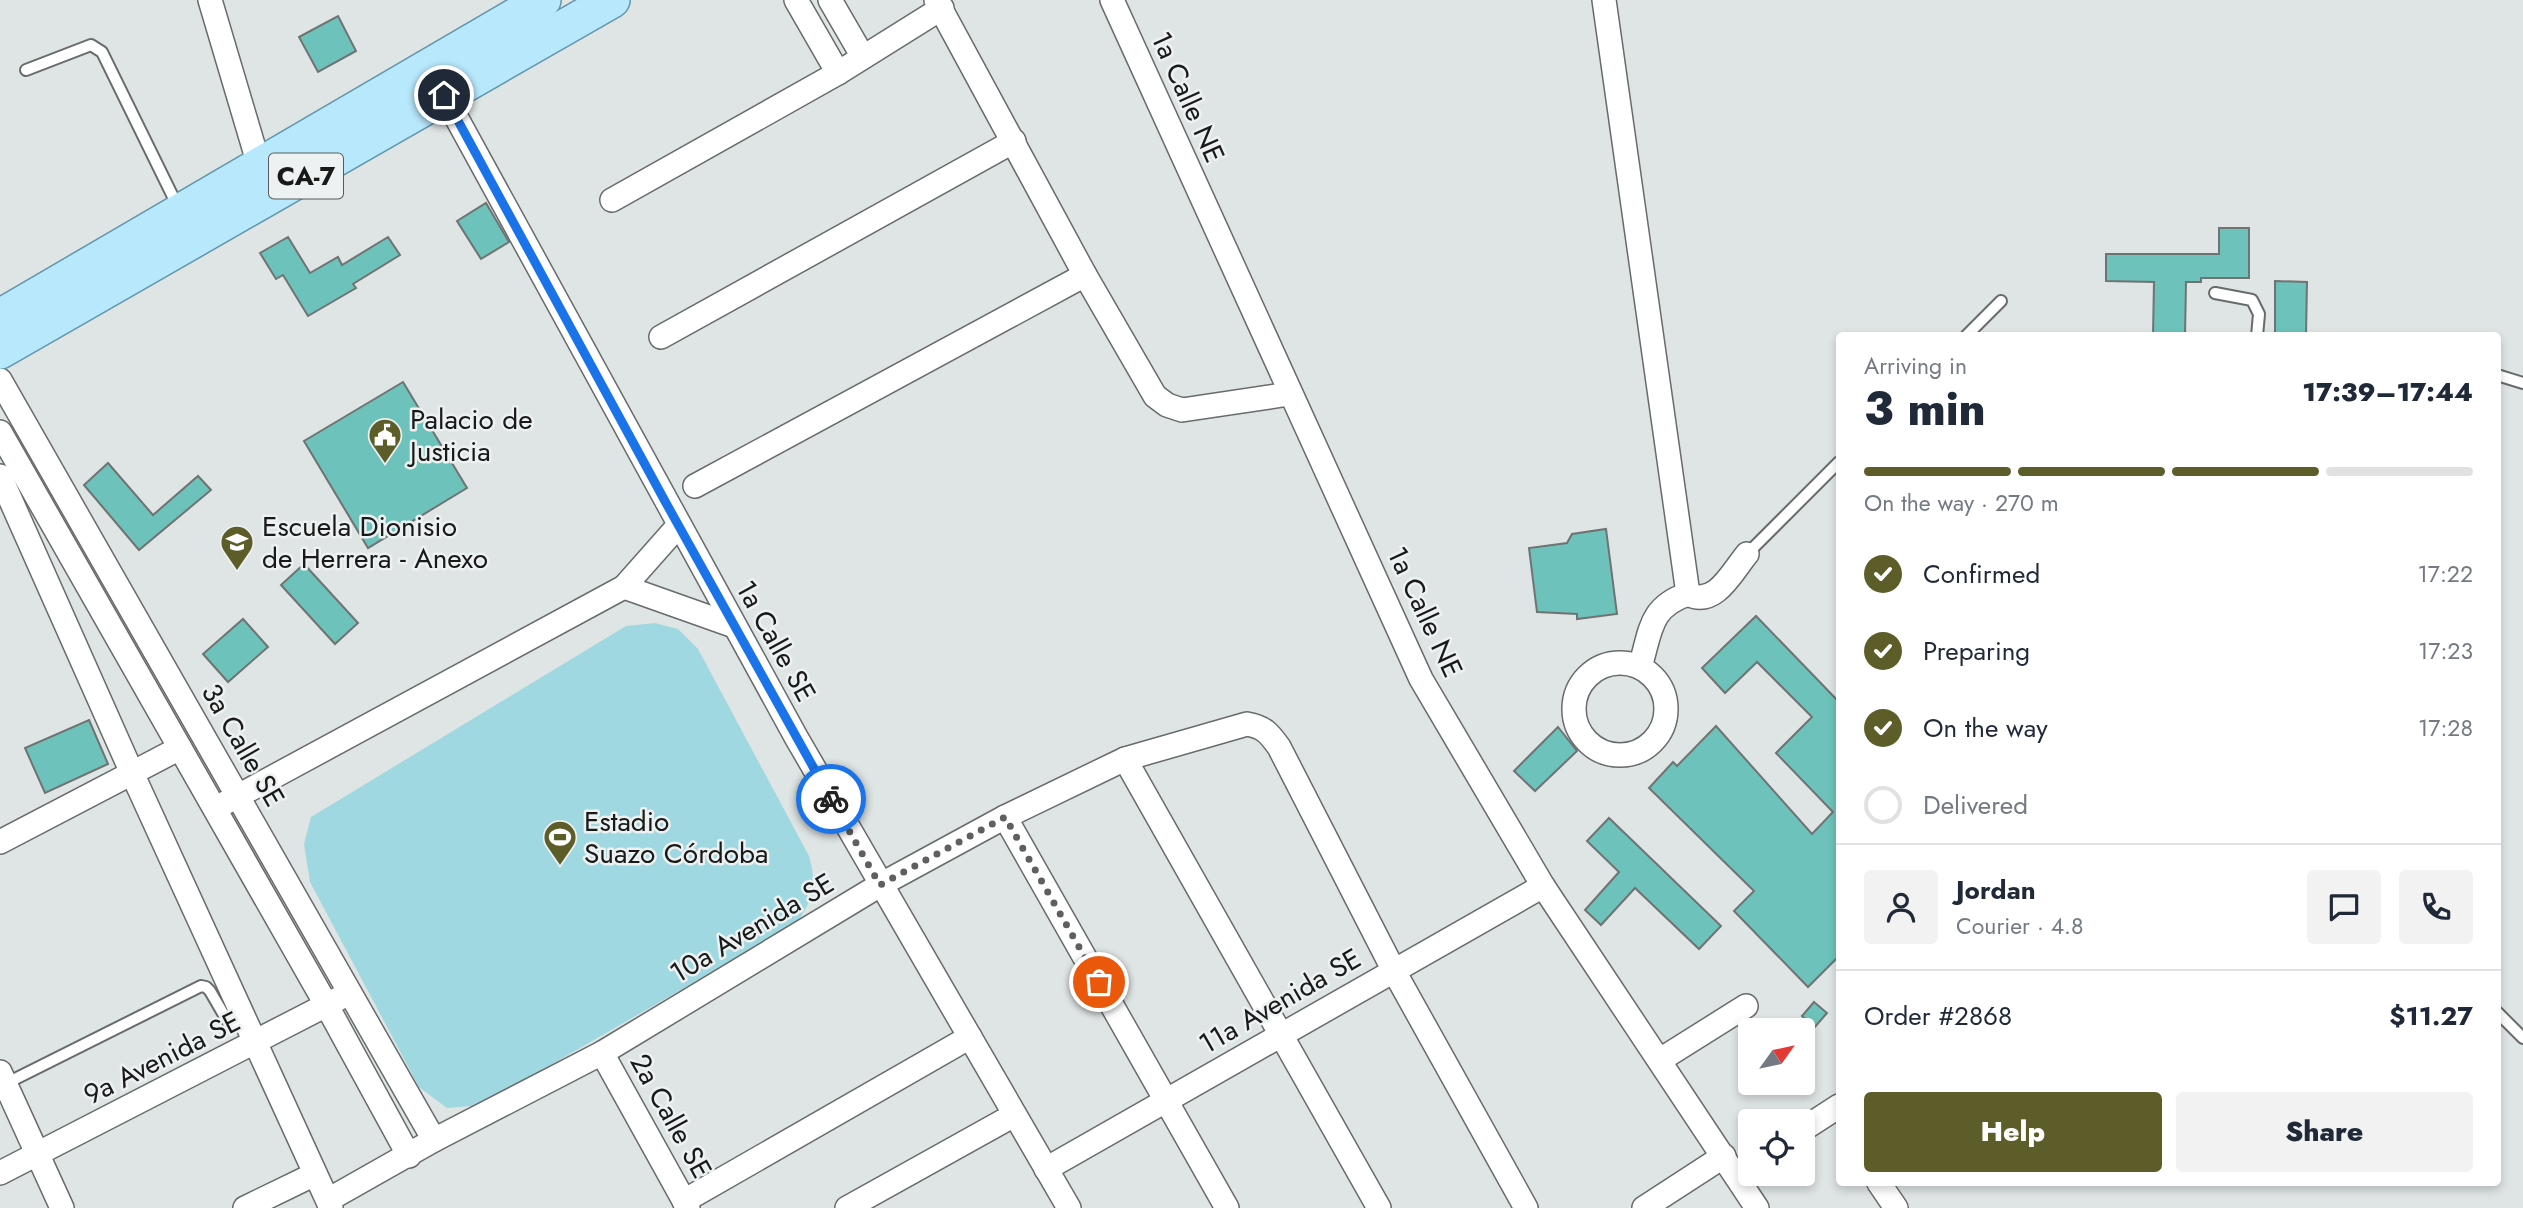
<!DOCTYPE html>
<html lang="en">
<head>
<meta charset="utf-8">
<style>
  body { margin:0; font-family:Jost,sans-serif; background:#f2f2f3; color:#1f2937; height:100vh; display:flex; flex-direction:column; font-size:26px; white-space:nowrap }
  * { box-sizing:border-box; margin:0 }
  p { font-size:23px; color:#747a83 }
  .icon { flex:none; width:38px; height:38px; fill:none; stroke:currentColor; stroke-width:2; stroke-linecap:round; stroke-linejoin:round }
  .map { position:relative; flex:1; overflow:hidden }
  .sheet { position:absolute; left:1836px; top:332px; width:665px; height:854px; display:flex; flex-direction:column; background:#fff; border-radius:7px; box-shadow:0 4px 10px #0003 }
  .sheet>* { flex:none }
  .needle { width:46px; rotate:57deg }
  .controls { position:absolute; left:1738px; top:1018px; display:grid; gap:14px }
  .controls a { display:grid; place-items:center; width:77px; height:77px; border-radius:7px; background:#fff; box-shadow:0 4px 10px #0003; font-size:35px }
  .pin { position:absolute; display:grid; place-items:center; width:60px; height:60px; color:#fff; margin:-30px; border:4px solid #fff; border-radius:50%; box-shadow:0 2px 7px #0007 }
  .courier { position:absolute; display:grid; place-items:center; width:70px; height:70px; margin:-35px; border:5px solid #1a73e8; border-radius:50%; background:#fff; color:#222; box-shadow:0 2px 9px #0007 }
  .overview em { font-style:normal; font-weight:800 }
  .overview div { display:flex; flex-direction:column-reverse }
  .overview { display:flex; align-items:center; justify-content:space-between; height:119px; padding:0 28px }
  h1 { font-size:46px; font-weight:800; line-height:52px }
  .bar { display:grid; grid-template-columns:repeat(4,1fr); gap:10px 7px; align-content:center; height:84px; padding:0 28px }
  .bar i { height:9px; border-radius:5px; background:#e0e1e3 }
  .bar .on { background:#5d5d2a }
  .bar p { grid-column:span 4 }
  .line { display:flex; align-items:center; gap:18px; padding:0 28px; border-top:2px solid #e0e1e3 }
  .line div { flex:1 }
  .round { display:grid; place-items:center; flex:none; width:74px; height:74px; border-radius:7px; background:#f2f2f3 }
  ol { padding:0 28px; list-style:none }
  li { display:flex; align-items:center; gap:21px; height:77px }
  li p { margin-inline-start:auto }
  li .icon { padding:7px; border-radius:50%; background:#5d5d2a; color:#fff; stroke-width:4 }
  li:last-child { color:#747a83 }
  li i { width:38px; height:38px; border:4px solid #e0e1e3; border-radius:50% }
  .button { display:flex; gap:14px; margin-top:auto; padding:14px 28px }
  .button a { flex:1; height:80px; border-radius:7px; background:#5d5d2a; color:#fff; font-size:28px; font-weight:800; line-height:80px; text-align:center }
  .button a+a { background:#f2f2f3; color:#1f2937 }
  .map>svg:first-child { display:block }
</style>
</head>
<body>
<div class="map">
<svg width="2523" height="1208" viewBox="0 0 2523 1208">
  <rect width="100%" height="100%" fill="#dfe4e4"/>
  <path fill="#9fd8e0" d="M655 623 678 629 698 649 809 856C817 886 814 897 797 923L481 1105 447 1108 419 1087 310 882 304 844 311 817 626 626Z"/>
  <g fill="#6dc3bb" stroke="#6f7372" stroke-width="2">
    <path d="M338 16 356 51 318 72 299 37Z"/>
    <path d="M486 203 509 242 481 259 457 221Z"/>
    <path d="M2219 228H2249V278H2201V282H2186L2185 336H2153L2154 282 2106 281V254H2219Z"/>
    <path d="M288 237 310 273 338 257 342 265 388 237 400 255 353 284 356 288 308 316 283 275 276 279 260 253Z"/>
    <path d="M2275 281 2307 282 2306 336H2275Z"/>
    <path d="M403 382 467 488 368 548 304 441Z"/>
    <path d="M108 463 153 515 198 476 211 490 139 550 84 485Z"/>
    <path d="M1606 529 1617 614 1577 619V614L1537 612 1529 548 1567 543 1572 534Z"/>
    <path d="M304 564 358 623 335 644 281 585Z"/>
    <path d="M1756 616 1839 702V956L1808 987 1734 911 1754 891 1649 788 1673 762 1677 766 1716 726 1812 834 1833 812 1776 753 1812 717 1757 662 1725 693 1702 668Z"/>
    <path d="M243 619 268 647 228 682 203 654Z"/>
    <path d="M89 720 108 764 45 793 25 748Z"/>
    <path d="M1558 727 1577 751 1535 791 1514 771Z"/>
    <path d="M1609 818 1721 926 1699 949 1635 888 1601 925 1585 910 1619 872 1587 841Z"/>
    <path d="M1814 1002 1827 1013 1814 1028 1802 1016Z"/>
  </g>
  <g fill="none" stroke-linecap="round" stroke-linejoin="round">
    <defs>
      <g id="service">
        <path d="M26 70 91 45 102 52 179 209"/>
        <path d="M2215 293 2252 300 2259 314 2257 336"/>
        <path d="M1966 336 2001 301"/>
        <path d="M2497 375 2523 383"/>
        <path d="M1747 554 1839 462"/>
        <path d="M2497 1012 2523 1038"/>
        <path d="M5 1084 201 986 206 987 210 991 228 1022 239 1026 246 1023"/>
      </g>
      <g id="minor">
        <path d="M210 0 259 165"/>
        <path d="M796 0 838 73"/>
        <path d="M830 0 863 57"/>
        <path d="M936 0 1085 275 1155 396 1167 405 1182 410 1289 394"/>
        <path d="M1112 0 1421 679 1543 886 1757 1208"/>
        <path d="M1604 0 1688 594"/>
        <path d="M444 95 796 737 1069 1208"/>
        <path d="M612 200 838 73 942 8"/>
        <path d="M661 337 1014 141"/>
        <path d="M0 380 434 1140"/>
        <path d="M0 432 327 1006 409 1156"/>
        <path d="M0 476 132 773 331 1208"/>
        <path d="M695 486 1085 275"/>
        <path d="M624 587 734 626"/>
        <circle cx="1620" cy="709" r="46"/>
        <path d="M1640 667C1651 631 1649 607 1688 594 1715 608 1732 572 1747 554"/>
        <path d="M1125 759 1379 1208"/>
        <path d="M225 803 624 587 678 526"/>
        <path d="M1005 817 1227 1208"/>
        <path d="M0 842 180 748"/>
        <path d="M602 1053 688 1208"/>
        <path d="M1660 1060 1746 1006"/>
        <path d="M0 1072 62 1208"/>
        <path d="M1802 1130 1839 1106"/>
        <path d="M1046 1169 1543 886"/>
        <path d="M0 1173 338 999"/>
        <path d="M1879 1183 1896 1208"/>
        <path d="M328 1200 434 1140 602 1053 880 885 1005 817 1125 759 1247 724C1264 727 1269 733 1279 747L1394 971 1526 1208"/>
        <path d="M684 1201 970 1037"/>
        <path d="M245 1208 315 1174"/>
        <path d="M847 1208 1014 1115"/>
        <path d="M1644 1208 1724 1156"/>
      </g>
      <g id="primary">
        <path d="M0 317 543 0"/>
        <path d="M0 351 612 0"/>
      </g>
    </defs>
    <use href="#service" stroke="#676b6c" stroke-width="14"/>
    <use href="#minor" stroke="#676b6c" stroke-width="26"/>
    <use href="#primary" stroke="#6196ab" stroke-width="38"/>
    <use href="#service" stroke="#fff" stroke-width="10"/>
    <use href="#minor" stroke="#fff" stroke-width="23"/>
    <use href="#primary" stroke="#b8e8fc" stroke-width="35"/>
  </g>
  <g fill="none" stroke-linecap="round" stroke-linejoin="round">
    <path stroke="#5e6060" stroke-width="7" stroke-dasharray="0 12.6" d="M831 799 880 885 1005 817 1099 982"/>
    <path stroke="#1a73e8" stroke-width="9" d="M444 95 666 503 831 799"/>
  </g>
  <defs>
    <symbol id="civic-pin" viewBox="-11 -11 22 30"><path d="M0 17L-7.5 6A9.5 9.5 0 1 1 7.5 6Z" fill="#5d5d2a" stroke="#edf1f1"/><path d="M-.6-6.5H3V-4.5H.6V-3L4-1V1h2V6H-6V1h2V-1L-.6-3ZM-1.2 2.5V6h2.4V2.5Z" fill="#fff"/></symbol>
    <symbol id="school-pin" viewBox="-11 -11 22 30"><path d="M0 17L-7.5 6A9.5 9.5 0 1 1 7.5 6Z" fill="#5d5d2a" stroke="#edf1f1"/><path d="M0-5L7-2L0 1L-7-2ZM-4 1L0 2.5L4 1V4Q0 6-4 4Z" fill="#fff"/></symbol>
    <symbol id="stadium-pin" viewBox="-11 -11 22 30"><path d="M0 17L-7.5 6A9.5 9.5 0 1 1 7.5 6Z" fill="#5d5d2a" stroke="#edf1f1"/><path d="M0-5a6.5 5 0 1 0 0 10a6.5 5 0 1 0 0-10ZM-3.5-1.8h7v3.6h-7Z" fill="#fff"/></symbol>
  </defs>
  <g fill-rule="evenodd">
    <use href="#civic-pin" x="366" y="416" width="38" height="52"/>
    <use href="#school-pin" x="218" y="523" width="38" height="52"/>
    <use href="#stadium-pin" x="541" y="818" width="38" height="52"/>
  </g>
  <g text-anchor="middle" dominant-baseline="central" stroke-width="5" stroke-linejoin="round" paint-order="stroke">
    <rect fill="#edf1f1" stroke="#585a5a" stroke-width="2" x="269" y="153.5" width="74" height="45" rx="5"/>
    <g font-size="26" font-weight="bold" fill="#181919">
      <text x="306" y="176">CA-7</text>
    </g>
    <g font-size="28" fill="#181919" stroke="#edf1f1">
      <text transform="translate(1188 97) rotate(66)">1a Calle NE</text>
      <text transform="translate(1425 612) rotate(65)">1a Calle NE</text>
      <text transform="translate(776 641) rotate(61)">1a Calle SE</text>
      <text transform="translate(243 745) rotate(60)">3a Calle SE</text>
      <text transform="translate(752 928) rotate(-31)">10a Avenida SE</text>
      <text transform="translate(1280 1001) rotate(-30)">11a Avenida SE</text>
      <text transform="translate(162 1058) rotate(-27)">9a Avenida SE</text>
      <text transform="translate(671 1116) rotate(61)">2a Calle SE</text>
    </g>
    <g font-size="28" fill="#181919" stroke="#edf1f1" text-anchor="start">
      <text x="410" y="419">Palacio de<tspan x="410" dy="32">Justicia</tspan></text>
      <text x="262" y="526">Escuela Dionisio<tspan x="262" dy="32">de Herrera - Anexo</tspan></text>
      <text x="584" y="821">Estadio<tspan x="584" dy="32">Suazo Córdoba</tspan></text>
    </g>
  </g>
</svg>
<div class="controls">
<a><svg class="needle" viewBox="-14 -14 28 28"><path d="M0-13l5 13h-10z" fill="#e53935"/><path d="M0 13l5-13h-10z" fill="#747a83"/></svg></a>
<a><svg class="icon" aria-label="locate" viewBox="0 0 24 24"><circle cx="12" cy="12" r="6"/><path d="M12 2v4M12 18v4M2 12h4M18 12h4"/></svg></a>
</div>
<div class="pin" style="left:1099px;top:982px;background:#ea580c"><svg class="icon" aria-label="bag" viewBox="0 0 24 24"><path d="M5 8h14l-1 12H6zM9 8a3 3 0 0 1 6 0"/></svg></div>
<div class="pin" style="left:444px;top:95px;background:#1f2937"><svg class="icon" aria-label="home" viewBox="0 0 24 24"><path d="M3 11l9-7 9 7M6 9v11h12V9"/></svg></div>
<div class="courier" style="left:831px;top:799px"><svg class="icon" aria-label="bike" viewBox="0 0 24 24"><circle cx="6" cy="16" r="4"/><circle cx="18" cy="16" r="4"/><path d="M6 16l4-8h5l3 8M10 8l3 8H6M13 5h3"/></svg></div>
<section class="sheet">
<div class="overview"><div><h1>3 min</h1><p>Arriving in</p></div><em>17:39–17:44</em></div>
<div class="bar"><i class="on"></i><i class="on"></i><i class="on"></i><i></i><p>On the way · 270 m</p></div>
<ol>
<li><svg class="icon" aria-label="check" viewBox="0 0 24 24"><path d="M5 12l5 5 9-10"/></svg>Confirmed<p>17:22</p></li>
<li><svg class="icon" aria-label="check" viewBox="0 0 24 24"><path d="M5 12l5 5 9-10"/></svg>Preparing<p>17:23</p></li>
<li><svg class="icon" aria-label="check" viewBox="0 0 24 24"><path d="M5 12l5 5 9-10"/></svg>On the way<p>17:28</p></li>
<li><i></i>Delivered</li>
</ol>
<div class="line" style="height:126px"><a class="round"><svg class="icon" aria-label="person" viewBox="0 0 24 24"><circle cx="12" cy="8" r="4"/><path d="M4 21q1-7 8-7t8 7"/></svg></a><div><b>Jordan</b><p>Courier · 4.8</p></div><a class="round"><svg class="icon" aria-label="chat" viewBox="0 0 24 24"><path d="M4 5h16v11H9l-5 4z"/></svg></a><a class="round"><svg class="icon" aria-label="phone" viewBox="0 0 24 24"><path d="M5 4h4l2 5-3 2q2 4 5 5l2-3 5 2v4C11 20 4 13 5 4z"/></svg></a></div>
<div class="line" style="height:91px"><div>Order #2868</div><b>$11.27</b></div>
<div class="button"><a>Help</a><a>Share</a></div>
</section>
</div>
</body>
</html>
